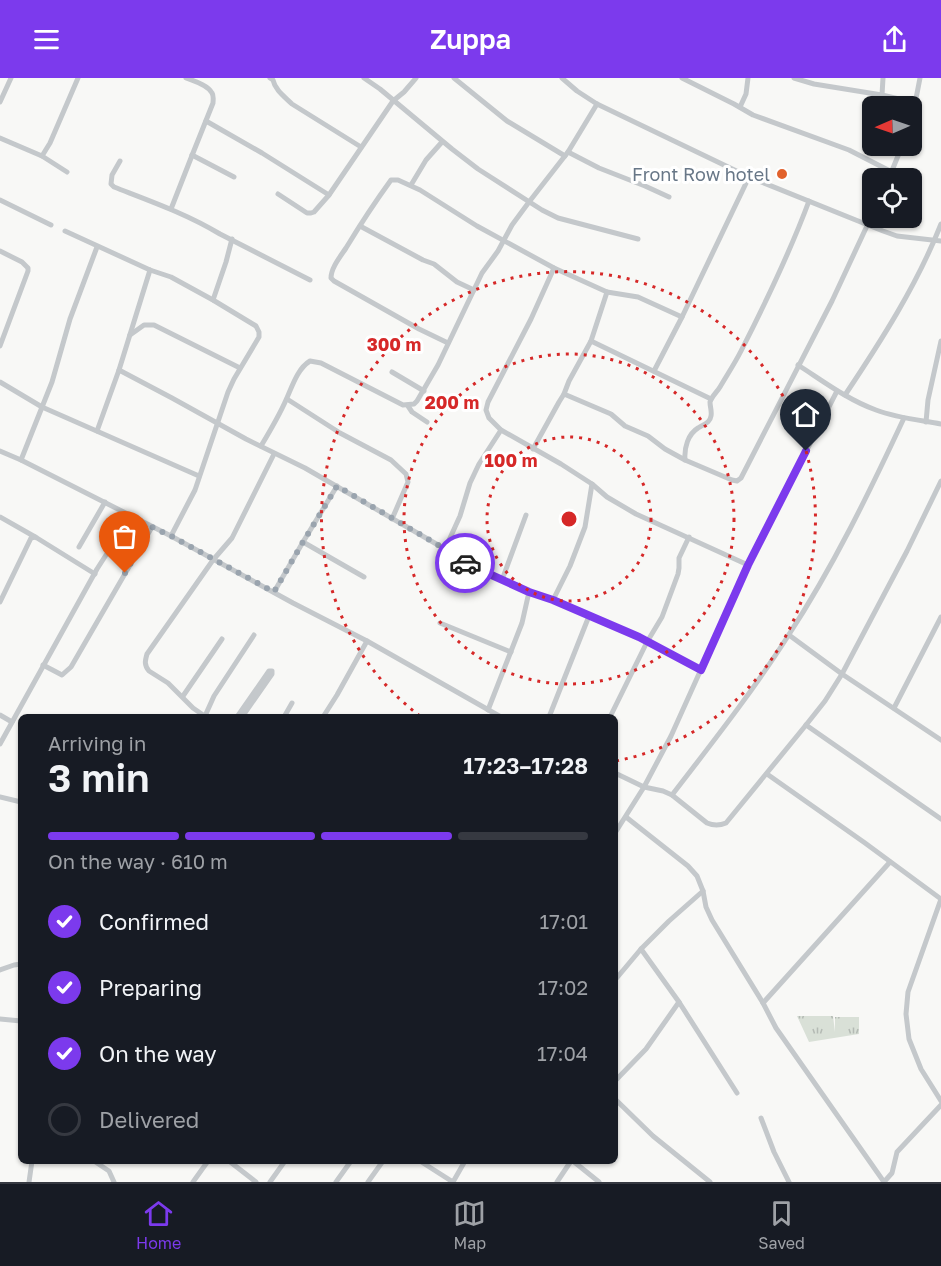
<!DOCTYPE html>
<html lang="en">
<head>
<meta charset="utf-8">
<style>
  body { margin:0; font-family:"Golos Text",sans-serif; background:#242831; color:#f1f3f6; height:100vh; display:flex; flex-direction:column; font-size:22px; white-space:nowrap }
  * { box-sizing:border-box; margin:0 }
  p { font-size:20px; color:#9ea1a6 }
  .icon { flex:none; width:33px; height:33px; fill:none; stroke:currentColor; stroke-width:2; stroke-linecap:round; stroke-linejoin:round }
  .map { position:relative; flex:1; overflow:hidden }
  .sheet { position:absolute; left:18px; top:636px; width:600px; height:450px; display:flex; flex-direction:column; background:#171b24; border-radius:9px; box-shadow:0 2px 4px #0004 }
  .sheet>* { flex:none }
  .needle { width:39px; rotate:268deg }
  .buttons { position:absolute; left:862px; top:18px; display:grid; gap:12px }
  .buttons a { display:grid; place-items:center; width:60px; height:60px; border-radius:9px; background:#171b24; box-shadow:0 2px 4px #0004; font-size:30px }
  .pin { position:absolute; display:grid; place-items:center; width:51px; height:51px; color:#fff; margin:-62px -26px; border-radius:50% 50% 50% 0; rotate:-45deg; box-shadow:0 0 6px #0007 }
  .pin .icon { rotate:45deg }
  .courier { position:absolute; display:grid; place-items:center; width:60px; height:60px; margin:-30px; border:4px solid #7c3aed; border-radius:50%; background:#fff; color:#222; box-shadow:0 2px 8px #0007 }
  .overview em { font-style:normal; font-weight:600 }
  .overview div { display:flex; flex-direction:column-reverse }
  .overview { display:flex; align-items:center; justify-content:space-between; height:102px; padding:0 30px }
  h1 { font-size:39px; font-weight:600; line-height:45px }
  .bar { display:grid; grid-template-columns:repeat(4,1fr); gap:9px 6px; align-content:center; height:72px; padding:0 30px }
  .bar i { height:8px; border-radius:4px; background:#363941 }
  .bar .current { background:#7c3aed }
  .bar p { grid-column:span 4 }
  ol { padding:0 30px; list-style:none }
  li { display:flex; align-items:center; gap:18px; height:66px }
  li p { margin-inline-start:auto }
  li .icon { padding:6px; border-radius:50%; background:#7c3aed; color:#fff; stroke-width:4 }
  li:last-child { color:#9ea1a6 }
  li i { width:33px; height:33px; border:3px solid #363941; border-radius:50% }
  header { display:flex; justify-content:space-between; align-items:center; height:78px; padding:0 30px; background:#7c3aed; color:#fff; font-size:27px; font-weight:600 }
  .dock { display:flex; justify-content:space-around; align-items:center; height:84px; border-top:2px solid #363941; background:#171b24; font-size:16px; color:#9ea1a6 }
  .dock a { display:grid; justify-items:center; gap:3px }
  .dock .current { color:#7c3aed }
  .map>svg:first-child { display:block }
</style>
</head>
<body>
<header><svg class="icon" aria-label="menu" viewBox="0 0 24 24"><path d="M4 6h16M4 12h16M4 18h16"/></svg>Zuppa<svg class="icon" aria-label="share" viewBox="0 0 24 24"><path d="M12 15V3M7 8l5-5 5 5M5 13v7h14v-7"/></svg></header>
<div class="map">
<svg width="941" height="1104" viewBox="0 0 941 1104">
  <defs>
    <pattern id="grass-tufts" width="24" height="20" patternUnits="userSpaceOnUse" patternTransform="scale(1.5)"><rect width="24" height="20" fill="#d9e0d7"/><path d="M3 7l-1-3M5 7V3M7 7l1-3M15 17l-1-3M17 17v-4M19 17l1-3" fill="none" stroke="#b4bab4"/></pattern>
  </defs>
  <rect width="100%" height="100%" fill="#f8f8f6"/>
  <path fill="url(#grass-tufts)" d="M797 938H833L835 954V939H859V956L809 964Z"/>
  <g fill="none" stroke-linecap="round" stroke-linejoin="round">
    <g stroke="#c4c8cb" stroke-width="5">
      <path d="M270 0 273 2C275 12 285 19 292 26L361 69"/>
      <path d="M364 0 380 11 452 71 478 91 542 132 558 140 638 161"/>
      <path d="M454 0 507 43 565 78"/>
      <path d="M562 0 577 13 597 26 749 99 883 153 897 158 941 163"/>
      <path d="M682 0 734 26 753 37 849 72 892 94"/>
      <path d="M794 0 814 6 882 17 916 25"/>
      <path d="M882 17 883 0"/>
      <path d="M0 24 11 0"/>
      <path d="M740 29 746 16 748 0"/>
      <path d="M912 41 920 0"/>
      <path d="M206 43 262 75 329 117"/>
      <path d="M0 60 42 78 50 65 78 0"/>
      <path d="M568 74 599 90 645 108 669 119"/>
      <path d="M192 77 234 99"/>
      <path d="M42 78 67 94"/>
      <path d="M120 83 112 97 111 106 114 109C150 123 187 136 220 156L310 202"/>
      <path d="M889 100 902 68"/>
      <path d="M411 107 426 82 442 64"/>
      <path d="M278 116 307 135H311L314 134 329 117 393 23 404 14 416 0"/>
      <path d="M0 122 51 147"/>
      <path d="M171 131 191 80 213 25C213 22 214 18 212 15 208 7 194 3 186 0"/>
      <path d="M360 148 423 182 434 186 457 204 474 212"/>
      <path d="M65 153 150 192 171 199 213 222 256 248 259 254V259L234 301 228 314 195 412 171 458"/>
      <path d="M0 173 22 184 28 190V193L0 268"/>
      <path d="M554 190 531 241 488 324 486 332 489 340 501 352 561 386 592 406 607 419 636 436 748 487"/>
      <path d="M213 222 226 184 232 161"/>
      <path d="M130 257 144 247H154L240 290"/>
      <path d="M591 263 711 321"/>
      <path d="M448 265 419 251 334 203 331 200C331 190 340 179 346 170 360 147 375 124 391 102H398L420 112 477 148 554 190 607 214 638 219 682 239"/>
      <path d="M798 287C823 303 848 322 876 332 897 340 919 342 941 346"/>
      <path d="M119 292 150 192"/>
      <path d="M654 293 682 239 749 99"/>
      <path d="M392 294 424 313"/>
      <path d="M0 304 42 329 199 398"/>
      <path d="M564 316 611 336 625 348 648 358 665 371 685 382 732 402 737 403 741 400 832 223 873 135"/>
      <path d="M845 317C881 263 917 207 941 146"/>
      <path d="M287 321 340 355 391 382 406 396 408 404 392 441"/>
      <path d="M408 328 412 334 427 344"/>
      <path d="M926 344 928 322 941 263"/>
      <path d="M97 353 119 292 172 320 246 361 305 390 445 471 471 488 529 514 553 522 639 559 701 592"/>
      <path d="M261 368C270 353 279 338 286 322 292 309 297 291 310 283L321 285 403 327 414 326 417 323 438 287 482 195 498 173 512 147 529 124 568 74 597 26"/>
      <path d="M533 371 559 324 564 316 569 303 591 263 607 214"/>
      <path d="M0 373 21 382 171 458 293 525 367 563 501 639"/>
      <path d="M21 382 52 304 70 241 97 169"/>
      <path d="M685 382C684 370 688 356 698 350 704 346 710 345 711 338 712 333 710 329 710 324 712 318 717 314 720 309 727 297 735 285 741 273 766 224 790 174 809 123"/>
      <path d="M0 439 37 460 95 496"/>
      <path d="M303 464 364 499"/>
      <path d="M79 469 105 424"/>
      <path d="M445 471 460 438 470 405 479 386 501 352"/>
      <path d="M502 502 526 437"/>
      <path d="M274 514 303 464 337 408"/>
      <path d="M553 522 570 488 585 449 592 406"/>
      <path d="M0 524 31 460 35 459"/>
      <path d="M440 545 511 574"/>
      <path d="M789 557 842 596 941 662"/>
      <path d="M43 587 62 597 71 589 152 449"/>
      <path d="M183 618 222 561"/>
      <path d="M894 630 941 539"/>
      <path d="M488 632 522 545 529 514"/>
      <path d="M0 637 12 644"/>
      <path d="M205 638 214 618 254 557"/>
      <path d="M206 639 193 630 168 605 149 593C144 587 145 583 147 576L213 482 232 460 274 376"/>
      <path d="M237 639 269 593H272V596L242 639"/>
      <path d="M284 639 292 625"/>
      <path d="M323 639 337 617 367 563"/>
      <path d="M549 639 589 538"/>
      <path d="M610 639 647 564 662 539 678 496 679 490V480L689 459"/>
      <path d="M806 647 941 741"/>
      <path d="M0 666 97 491 131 438"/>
      <path d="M615 695 644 709 663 713 672 717 707 745C714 748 719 748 726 745L806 647 825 623 842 596 907 473 941 403"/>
      <path d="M767 696 865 765 941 821 908 914 906 936 909 961 921 991 941 1023"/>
      <path d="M672 717C712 665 753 613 788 558 833 489 869 415 904 340"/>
      <path d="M0 719 21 724"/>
      <path d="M626 739 688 788 697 798 703 813 706 829 712 842 763 925 776 950 884 1104"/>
      <path d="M615 755 644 709 671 658 748 487 837 313"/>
      <path d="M703 813 669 843 641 871 679 924 737 1015"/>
      <path d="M0 892 14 887 21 886"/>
      <path d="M615 902 641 871"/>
      <path d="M763 925 890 784"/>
      <path d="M0 941 21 943"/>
      <path d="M615 1003 646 971 679 924"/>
      <path d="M615 1021 653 1058 710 1104"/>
      <path d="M761 1040 774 1074 789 1104"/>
      <path d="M94 1083 109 1093 114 1104"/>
      <path d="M229 1083 256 1104"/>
      <path d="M420 1083 453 1104"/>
      <path d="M573 1083 599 1104"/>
      <path d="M29 1104 32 1083"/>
      <path d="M193 1104 208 1083"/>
      <path d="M270 1104 285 1083"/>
      <path d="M336 1104 351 1083"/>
      <path d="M368 1104 383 1083"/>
      <path d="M453 1104 465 1083"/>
      <path d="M557 1104 571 1083"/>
      <path d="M884 1104 892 1095 897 1074 941 1027"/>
    </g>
  </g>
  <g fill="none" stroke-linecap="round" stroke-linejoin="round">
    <path stroke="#9aa4ae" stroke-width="6" stroke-dasharray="0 10.8" d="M125 495 152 449 171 458 274 514 303 464 337 408 445 471 465 485"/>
    <path stroke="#7c3aed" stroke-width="8" d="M465 485 529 514 553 522 639 559 701 592 748 487 806 373"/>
  </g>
  <g fill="none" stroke="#d62828" stroke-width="3" stroke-dasharray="3 6">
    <circle cx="569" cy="441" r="82"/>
    <circle cx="569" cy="441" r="165"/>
    <path d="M420 638A247 247 0 1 1 616 683"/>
  </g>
  <circle fill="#e2622c" stroke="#fff" stroke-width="2" cx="782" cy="96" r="6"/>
  <g text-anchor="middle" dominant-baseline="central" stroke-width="6" stroke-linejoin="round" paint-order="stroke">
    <g font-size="18" fill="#687787" stroke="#fff" text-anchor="end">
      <text x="770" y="96">Front Row hotel</text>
    </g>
  </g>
  <circle cx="569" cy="441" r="9" fill="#d62828" stroke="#fff" stroke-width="3"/>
  <g font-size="18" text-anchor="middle" font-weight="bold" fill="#d62828" stroke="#fff" stroke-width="6" stroke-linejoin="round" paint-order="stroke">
    <text x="394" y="273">300 m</text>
    <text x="452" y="331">200 m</text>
    <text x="511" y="389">100 m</text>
  </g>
</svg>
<div class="buttons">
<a><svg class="needle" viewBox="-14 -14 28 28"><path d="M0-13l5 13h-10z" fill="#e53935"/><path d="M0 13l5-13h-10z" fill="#9ea1a6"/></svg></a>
<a><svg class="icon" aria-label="locate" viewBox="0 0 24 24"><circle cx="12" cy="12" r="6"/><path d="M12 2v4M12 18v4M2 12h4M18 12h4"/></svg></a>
</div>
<div class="pin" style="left:125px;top:495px;background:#ea580c"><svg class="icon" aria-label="bag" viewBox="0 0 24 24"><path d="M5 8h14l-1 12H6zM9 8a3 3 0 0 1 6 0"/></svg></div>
<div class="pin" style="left:806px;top:373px;background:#1f2937"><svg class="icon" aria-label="home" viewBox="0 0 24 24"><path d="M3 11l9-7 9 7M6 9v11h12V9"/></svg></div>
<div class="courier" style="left:465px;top:485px"><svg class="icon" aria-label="car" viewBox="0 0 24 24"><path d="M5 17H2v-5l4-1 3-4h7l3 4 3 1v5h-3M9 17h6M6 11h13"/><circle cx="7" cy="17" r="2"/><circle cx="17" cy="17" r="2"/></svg></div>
<section class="sheet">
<div class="overview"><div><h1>3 min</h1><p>Arriving in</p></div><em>17:23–17:28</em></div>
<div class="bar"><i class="current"></i><i class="current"></i><i class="current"></i><i></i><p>On the way · 610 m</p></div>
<ol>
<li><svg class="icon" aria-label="check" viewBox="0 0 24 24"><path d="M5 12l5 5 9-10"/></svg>Confirmed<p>17:01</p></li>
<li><svg class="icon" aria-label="check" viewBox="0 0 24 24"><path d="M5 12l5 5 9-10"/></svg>Preparing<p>17:02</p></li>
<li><svg class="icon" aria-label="check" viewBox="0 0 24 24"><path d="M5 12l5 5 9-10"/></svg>On the way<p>17:04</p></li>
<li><i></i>Delivered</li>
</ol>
</section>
</div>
<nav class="dock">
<a class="current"><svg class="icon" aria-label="home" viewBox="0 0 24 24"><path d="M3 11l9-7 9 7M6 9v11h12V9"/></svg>Home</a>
<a><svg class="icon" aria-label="map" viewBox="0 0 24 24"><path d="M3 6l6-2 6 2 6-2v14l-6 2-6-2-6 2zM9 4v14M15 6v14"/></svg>Map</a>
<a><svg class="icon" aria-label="saved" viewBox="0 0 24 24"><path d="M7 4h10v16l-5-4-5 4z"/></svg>Saved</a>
</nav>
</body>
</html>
